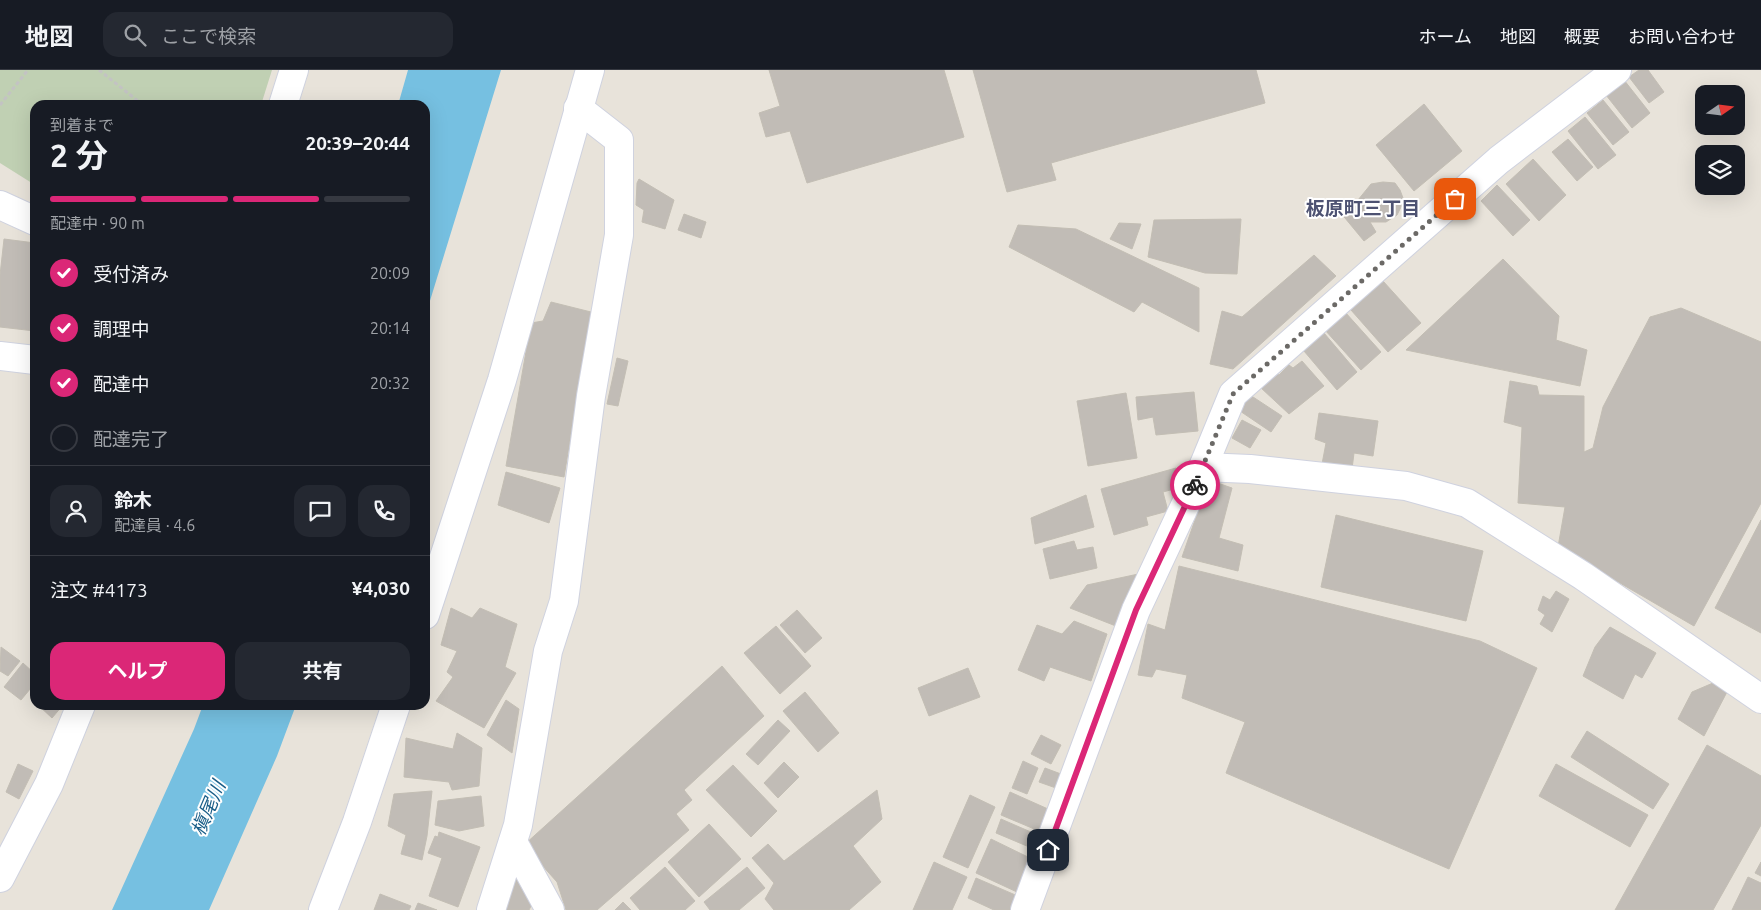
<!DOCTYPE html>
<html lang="ja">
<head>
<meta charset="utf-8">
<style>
  body { margin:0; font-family:Ubuntu,"Noto Sans JP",sans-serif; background:#242831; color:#f1f3f6; height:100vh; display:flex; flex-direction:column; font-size:19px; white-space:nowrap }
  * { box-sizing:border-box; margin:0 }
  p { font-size:16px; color:#9ea1a6 }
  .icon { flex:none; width:28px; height:28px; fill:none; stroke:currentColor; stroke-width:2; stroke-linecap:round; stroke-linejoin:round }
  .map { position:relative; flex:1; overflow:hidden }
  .side { position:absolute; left:30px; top:30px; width:400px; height:610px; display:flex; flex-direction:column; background:#171b24; border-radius:15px; box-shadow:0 5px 20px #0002 }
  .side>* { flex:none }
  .needle { width:32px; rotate:76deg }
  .controls { position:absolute; left:1695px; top:15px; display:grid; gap:10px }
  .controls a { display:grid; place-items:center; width:50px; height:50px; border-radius:10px; background:#171b24; box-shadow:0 5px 20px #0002; font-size:25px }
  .pin { position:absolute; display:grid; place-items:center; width:42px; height:42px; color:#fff; margin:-21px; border-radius:10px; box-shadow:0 2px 8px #0006 }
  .courier { position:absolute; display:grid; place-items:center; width:50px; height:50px; margin:-25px; border:4px solid #db2777; border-radius:50%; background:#fff; color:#222; box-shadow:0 1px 6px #0007 }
  .summary em { font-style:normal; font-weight:700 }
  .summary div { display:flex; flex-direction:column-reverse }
  .summary { display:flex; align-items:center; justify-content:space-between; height:85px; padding:0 20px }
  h1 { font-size:32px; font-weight:700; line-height:38px }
  .bar { display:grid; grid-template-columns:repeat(4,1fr); gap:8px 5px; align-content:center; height:60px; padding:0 20px }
  .bar i { height:6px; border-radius:4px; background:#363941 }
  .bar .selected { background:#db2777 }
  .bar p { grid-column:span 4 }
  .line { display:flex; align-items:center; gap:12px; padding:0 20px; border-top:1px solid #363941 }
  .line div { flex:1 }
  .round { display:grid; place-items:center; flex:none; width:52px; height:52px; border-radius:15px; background:#242831 }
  ol { padding:0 20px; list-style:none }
  li { display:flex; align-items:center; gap:15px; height:55px }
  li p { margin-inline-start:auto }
  li .icon { padding:5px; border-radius:50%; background:#db2777; color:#fff; stroke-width:4 }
  li:last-child { color:#9ea1a6 }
  li i { width:28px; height:28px; border:2px solid #363941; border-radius:50% }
  .primary-button { display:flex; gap:10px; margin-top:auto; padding:10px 20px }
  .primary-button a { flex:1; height:58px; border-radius:15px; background:#db2777; color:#fff; font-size:20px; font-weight:700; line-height:58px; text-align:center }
  .primary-button a+a { background:#242831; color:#f1f3f6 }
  header { display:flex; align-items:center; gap:30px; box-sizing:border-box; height:70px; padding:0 25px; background:#171b24; border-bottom:1px solid #363941 }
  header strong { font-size:24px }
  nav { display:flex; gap:28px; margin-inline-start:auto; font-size:18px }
  .search { width:350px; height:45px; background:#242831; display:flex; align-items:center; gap:12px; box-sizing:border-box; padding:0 18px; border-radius:15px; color:#9ea1a6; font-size:19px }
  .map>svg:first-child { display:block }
</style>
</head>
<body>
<header>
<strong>地図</strong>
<div class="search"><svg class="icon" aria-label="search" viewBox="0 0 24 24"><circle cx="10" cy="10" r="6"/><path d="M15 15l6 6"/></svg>ここで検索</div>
<nav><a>ホーム</a><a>地図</a><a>概要</a><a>お問い合わせ</a></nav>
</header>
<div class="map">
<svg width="1761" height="840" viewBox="0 0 1761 840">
  <rect width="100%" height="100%" fill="#e8e3da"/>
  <path fill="#c0d0b3" d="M0 0H272L261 35H35V115L0 93Z"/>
  <g fill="#76c0e1">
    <path d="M408 0H501L425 247V35H398Z"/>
    <path d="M203 635H296L277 686 209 840H112L194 659Z"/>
  </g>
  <g fill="#c1bcb6" stroke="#c3beb4">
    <path d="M769 0H944L964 67 807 113 790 61 766 67 759 43 780 36Z"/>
    <path d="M973 0H1256L1265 33 1051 93 1056 110 1007 122Z"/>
    <path d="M1639 0H1648L1664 22 1649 33 1629 7Z"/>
    <path d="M1624 10 1650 43 1632 58 1606 25Z"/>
    <path d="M1603 30 1629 62 1613 75 1587 43Z"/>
    <path d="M1424 34 1462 81 1414 121 1376 75Z"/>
    <path d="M1585 47 1616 85 1598 99 1568 61Z"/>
    <path d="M1568 69 1593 97 1577 111 1552 82Z"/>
    <path d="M1533 89 1566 125 1539 151 1506 114Z"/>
    <path d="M639 109 674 130 665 159 642 152 644 140 636 135 637 113Z"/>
    <path d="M1383 112 1395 113 1400 120 1403 128 1402 135 1397 145 1386 152H1370L1376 162 1364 171 1340 142 1359 135 1358 130 1371 114Z"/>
    <path d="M1497 115 1530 150 1513 166 1481 131Z"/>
    <path d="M684 144 706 152 701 168 678 160Z"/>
    <path d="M1241 149 1237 204 1205 203 1148 187 1154 150Z"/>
    <path d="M1119 153 1141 154 1132 179 1110 169Z"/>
    <path d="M1018 155 1076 159 1199 218V262L1142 232 1134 242 1009 177Z"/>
    <path d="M4 169 35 173V261L0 257V205Z"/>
    <path d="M1314 185 1336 206 1233 299 1210 294 1222 241 1242 247Z"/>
    <path d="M1503 189 1559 246 1556 270 1587 280 1580 316 1406 280Z"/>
    <path d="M1383 211 1421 253 1388 282 1351 240Z"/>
    <path d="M551 232 591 242 564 407 506 396 531 253 543 251Z"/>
    <path d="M1681 238 1761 272V433L1694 556 1558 477 1565 437 1518 433 1522 357 1504 352 1510 311 1537 316 1539 325 1584 326V382L1593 378 1603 337 1650 247Z"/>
    <path d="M1345 242 1381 282 1361 300 1325 260Z"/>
    <path d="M1324 263 1357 302 1337 320 1304 281Z"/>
    <path d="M617 288 628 291 618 336 607 334Z"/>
    <path d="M1302 291 1324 316 1289 344 1260 317 1275 303 1279 305 1289 295 1293 298Z"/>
    <path d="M1194 322 1198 361 1156 365 1153 347 1138 350 1136 327Z"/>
    <path d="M1126 323 1137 388 1088 396 1077 331Z"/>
    <path d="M1250 325 1282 346 1271 362 1240 341Z"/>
    <path d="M1319 343 1378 351 1373 386 1354 383 1352 399 1322 394 1326 373 1315 369Z"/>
    <path d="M1242 350 1261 360 1250 378 1232 368Z"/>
    <path d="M1176 398 1181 417 1163 422 1168 441 1146 447 1148 455 1114 465 1101 419Z"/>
    <path d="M506 402 560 418 549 453 498 435Z"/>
    <path d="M1209 410 1232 418 1219 468 1243 475 1238 501 1182 487Z"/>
    <path d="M1086 425 1094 457 1035 474 1031 448Z"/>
    <path d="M1336 445 1483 481 1466 551 1321 517Z"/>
    <path d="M1761 450V563L1715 538Z"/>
    <path d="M1074 471 1077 480 1093 477 1097 498 1050 509 1043 479Z"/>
    <path d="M1179 496 1480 571 1537 598 1449 799 1226 703 1245 652 1182 628 1187 605 1156 599 1152 607 1138 605 1148 554 1165 560Z"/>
    <path d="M1143 503 1121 558 1070 538 1087 515Z"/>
    <path d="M1556 521 1569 529 1552 562 1540 554 1545 545 1538 540 1543 526 1550 530Z"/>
    <path d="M451 538 472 548 480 538 517 554 505 597 516 603 484 658 436 631 453 607 447 602 457 581 441 575Z"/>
    <path d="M797 540 822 568 805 583 780 555Z"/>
    <path d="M1074 551 1107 564 1091 611 1050 597 1044 611 1018 600 1037 555 1062 564Z"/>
    <path d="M776 556 811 596 780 624 744 583Z"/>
    <path d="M1610 557 1656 583 1642 608 1635 604 1623 629 1583 606 1595 577Z"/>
    <path d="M1 577 20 591 8 606 0 601Z"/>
    <path d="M23 593 35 604V613L21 630 4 617Z"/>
    <path d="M722 596 764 646 684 720 692 730 676 744 689 760 597 840H566L557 812 524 775Z"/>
    <path d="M968 598 980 627 929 646 918 618Z"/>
    <path d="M1713 613 1728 620 1704 666 1678 649 1692 622Z"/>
    <path d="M805 622 839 663 818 682 783 641Z"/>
    <path d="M506 630 519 639 512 683 487 665Z"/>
    <path d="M38 635H63L52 648Z"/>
    <path d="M778 650 790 661 758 695 746 684Z"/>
    <path d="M1587 661 1669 714 1653 739 1571 687Z"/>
    <path d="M457 663 482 678 479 716 452 720 449 712 404 707 406 668 453 679Z"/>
    <path d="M1041 665 1061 675 1051 694 1031 684Z"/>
    <path d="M1707 675 1761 706V755L1713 840H1615Z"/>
    <path d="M1023 691 1038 698 1027 724 1012 718Z"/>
    <path d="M784 692 799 707 778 728 764 713Z"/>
    <path d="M18 694 33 701 19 729 6 722Z"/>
    <path d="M1556 694 1648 745 1630 777 1539 726Z"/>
    <path d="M733 695 777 741 751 767 706 720Z"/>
    <path d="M1045 698 1061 704 1056 718 1039 712Z"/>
    <path d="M877 720 882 749 853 776 881 812 849 840H774L765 829 774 813 752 788 768 774 784 791Z"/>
    <path d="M432 721 427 766 422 790 401 784 406 765 388 756 394 724Z"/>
    <path d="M1010 722 1048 739 1039 761 1001 745Z"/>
    <path d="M970 725 995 737 968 798 943 787Z"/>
    <path d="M481 726 484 756 459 761 435 755 438 731Z"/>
    <path d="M1001 749 1040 766 1034 779 996 763Z"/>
    <path d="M709 754 741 789 699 827 668 792Z"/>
    <path d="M439 762 480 777 458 837 429 826 442 788 428 783 435 766 438 767Z"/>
    <path d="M991 769 1032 789 1017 822 976 803Z"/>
    <path d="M934 792 967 807 952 840H913Z"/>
    <path d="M1761 792V806L1755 803Z"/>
    <path d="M665 797 695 831 685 840H640L630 828Z"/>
    <path d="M747 797 765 818 739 840H710L704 832Z"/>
    <path d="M515 804 538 822 529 840H504Z"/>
    <path d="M1748 807 1761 813V840H1732Z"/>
    <path d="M976 808 1020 827 1015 840H994L968 828Z"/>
    <path d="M380 824 411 836 409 840H374Z"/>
    <path d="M623 832 631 840H615Z"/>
    <path d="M418 833 437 840H415Z"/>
  </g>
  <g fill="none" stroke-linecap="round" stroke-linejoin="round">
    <defs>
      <g id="minor">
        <path d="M283 35 294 0"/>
        <path d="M0 135 35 151"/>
        <path d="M0 286 35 290"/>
        <path d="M1203 397 1233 324 1499 90 1617 0"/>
        <path d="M425 545 502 310 590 0"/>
        <path d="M513 772 550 840"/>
        <path d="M0 808 49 714 81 635"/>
        <path d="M323 840 357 752 396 635"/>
        <path d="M491 840 518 755 548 581 564 531 591 326 619 165V70L578 38"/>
        <path d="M1025 840 1136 540 1203 397 1250 399 1406 416 1467 433 1583 506 1761 629"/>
      </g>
    </defs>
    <use href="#minor" stroke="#cfd2df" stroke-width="30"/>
    <g stroke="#c3c3c3" stroke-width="3" stroke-dasharray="4 2.5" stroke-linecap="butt">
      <path d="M99 0 143 35"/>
      <path d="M0 35 28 0"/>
    </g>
    <use href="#minor" stroke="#fff" stroke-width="28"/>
  </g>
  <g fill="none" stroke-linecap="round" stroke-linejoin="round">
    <path stroke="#6b6966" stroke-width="5" stroke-dasharray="0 9" d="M1195 415 1233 324 1455 129"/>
    <path stroke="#db2777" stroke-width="6" d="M1048 780 1136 540 1195 415"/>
  </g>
  <g text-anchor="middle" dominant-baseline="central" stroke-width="4" stroke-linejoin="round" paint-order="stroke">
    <g font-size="19" font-weight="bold" fill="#4d5272" stroke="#fff">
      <text x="1363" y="138">板原町三丁目</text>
    </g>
    <g font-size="19" font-style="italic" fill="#1a5e88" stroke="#fff">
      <text transform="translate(208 738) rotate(-67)">槇尾川</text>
    </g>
  </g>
</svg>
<div class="controls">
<a><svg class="needle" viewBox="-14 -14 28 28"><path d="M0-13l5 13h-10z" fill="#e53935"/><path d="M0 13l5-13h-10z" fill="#9ea1a6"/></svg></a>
<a><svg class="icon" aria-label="layers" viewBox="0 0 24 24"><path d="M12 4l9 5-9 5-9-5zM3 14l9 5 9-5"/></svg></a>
</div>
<div class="pin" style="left:1455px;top:129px;background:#ea580c"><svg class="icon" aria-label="bag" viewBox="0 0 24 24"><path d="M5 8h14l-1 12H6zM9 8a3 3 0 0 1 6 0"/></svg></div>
<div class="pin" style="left:1048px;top:780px;background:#1f2937"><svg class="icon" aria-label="home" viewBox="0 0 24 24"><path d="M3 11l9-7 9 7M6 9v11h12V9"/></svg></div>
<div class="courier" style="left:1195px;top:415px"><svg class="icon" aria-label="bike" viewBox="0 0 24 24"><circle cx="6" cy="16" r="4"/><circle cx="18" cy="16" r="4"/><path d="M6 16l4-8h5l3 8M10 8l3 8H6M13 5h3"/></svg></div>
<section class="side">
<div class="summary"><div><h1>2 分</h1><p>到着まで</p></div><em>20:39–20:44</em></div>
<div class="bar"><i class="selected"></i><i class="selected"></i><i class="selected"></i><i></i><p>配達中 · 90 m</p></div>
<ol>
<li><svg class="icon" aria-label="check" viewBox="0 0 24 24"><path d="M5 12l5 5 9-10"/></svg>受付済み<p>20:09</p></li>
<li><svg class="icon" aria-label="check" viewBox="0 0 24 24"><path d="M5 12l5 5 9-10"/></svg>調理中<p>20:14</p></li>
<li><svg class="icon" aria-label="check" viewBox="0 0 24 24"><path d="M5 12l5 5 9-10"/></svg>配達中<p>20:32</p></li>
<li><i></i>配達完了</li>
</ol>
<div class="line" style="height:90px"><a class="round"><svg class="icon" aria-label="person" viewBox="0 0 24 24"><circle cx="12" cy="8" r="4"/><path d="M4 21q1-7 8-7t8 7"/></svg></a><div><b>鈴木</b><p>配達員 · 4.6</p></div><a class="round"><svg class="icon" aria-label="chat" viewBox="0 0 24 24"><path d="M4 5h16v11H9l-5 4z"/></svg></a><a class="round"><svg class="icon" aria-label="phone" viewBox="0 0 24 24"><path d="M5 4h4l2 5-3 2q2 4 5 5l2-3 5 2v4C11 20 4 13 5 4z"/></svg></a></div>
<div class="line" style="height:65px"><div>注文 #4173</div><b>¥4,030</b></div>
<div class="primary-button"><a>ヘルプ</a><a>共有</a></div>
</section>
</div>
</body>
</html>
